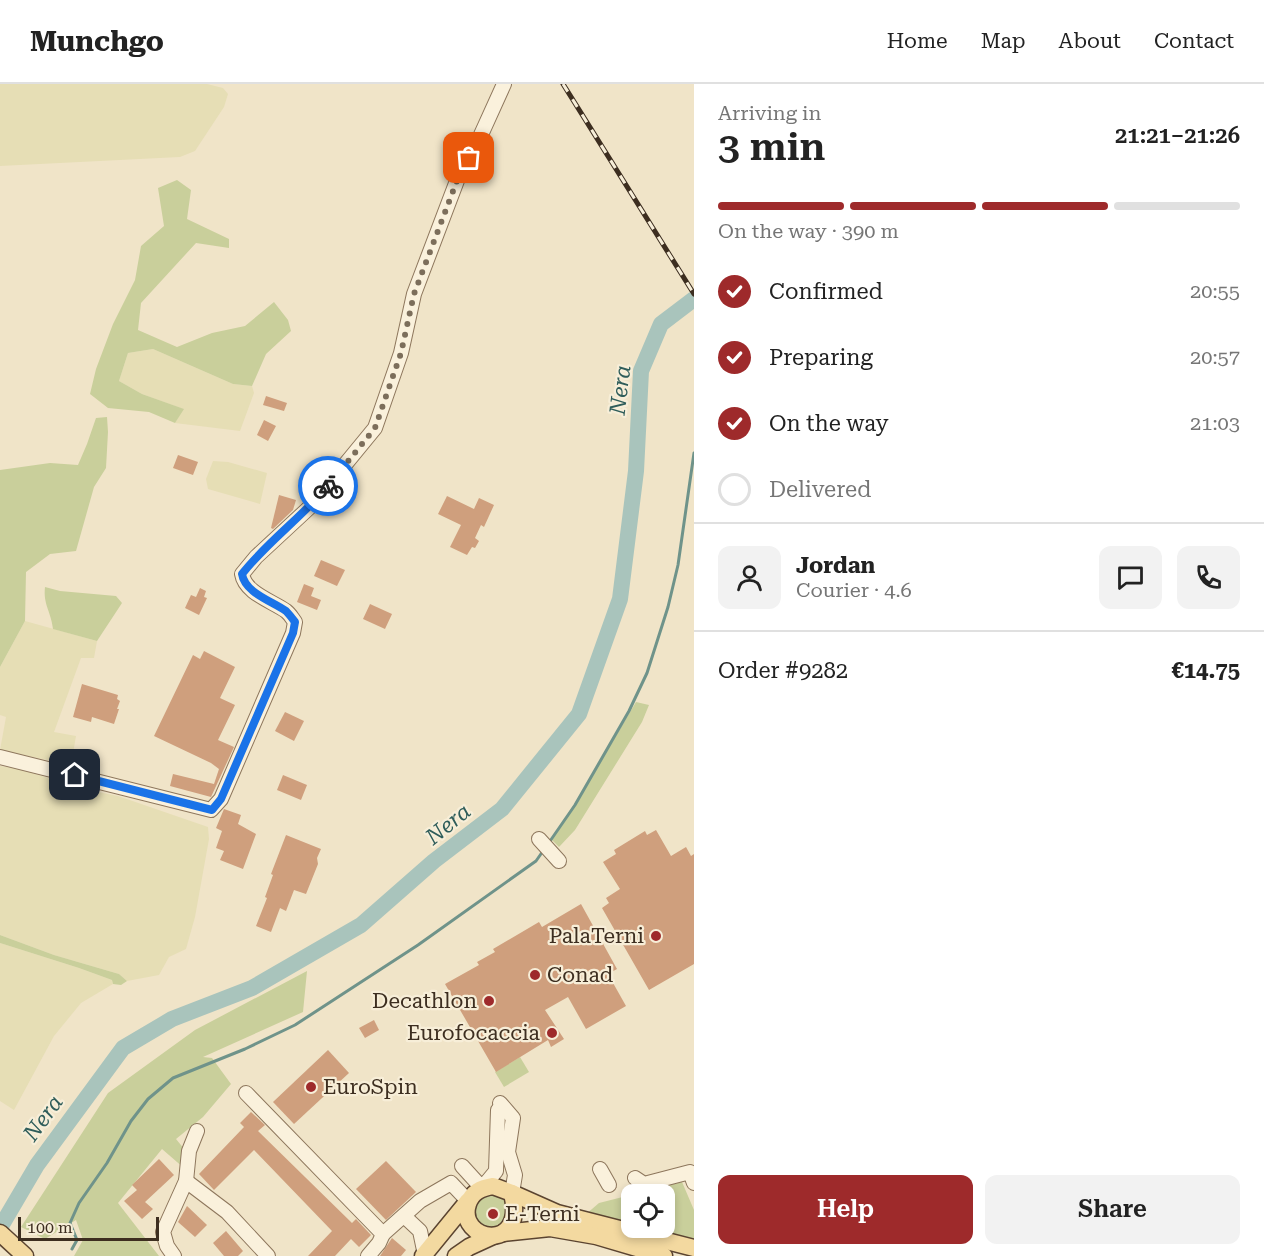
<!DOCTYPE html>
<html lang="en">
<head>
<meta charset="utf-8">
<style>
  body { margin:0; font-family:"Roboto Serif",serif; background:#f2f2f2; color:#222; height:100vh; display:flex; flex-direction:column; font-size:22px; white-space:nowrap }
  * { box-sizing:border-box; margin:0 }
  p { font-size:20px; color:#767676 }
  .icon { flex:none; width:33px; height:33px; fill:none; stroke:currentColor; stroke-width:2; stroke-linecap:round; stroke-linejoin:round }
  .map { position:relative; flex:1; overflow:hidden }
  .panel { display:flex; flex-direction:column; background:#fff; width:570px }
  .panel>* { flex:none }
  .buttons { position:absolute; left:621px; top:1100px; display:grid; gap:12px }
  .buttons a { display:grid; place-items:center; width:54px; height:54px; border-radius:12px; background:#fff; box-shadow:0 3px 9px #0003; font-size:30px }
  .scale { position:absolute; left:18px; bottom:15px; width:141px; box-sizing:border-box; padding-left:6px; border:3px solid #3d2e20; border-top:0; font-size:16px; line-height:21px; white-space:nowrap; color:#3d2e20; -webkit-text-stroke:4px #f7eed8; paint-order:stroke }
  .pin { position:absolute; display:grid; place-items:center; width:51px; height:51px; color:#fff; margin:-26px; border-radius:12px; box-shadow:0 3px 9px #0006 }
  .courier { position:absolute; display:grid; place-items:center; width:60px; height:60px; margin:-30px; border:4px solid #1a73e8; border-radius:50%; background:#fff; color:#222; box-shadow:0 2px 8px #0007 }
  .headline em { font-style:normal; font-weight:600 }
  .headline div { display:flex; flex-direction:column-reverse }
  .headline { display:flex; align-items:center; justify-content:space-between; height:102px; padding:0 24px }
  h1 { font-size:39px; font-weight:600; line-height:45px }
  .bar { display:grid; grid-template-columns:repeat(4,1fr); gap:9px 6px; align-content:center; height:72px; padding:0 24px }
  .bar i { height:8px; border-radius:4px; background:#e0e0e0 }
  .bar .selected { background:#9e2a2b }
  .bar p { grid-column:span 4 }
  .line { display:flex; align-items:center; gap:15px; padding:0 24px; border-top:2px solid #e0e0e0 }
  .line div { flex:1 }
  .round { display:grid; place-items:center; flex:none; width:63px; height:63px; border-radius:12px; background:#f2f2f2 }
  ol { padding:0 24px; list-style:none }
  li { display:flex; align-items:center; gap:18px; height:66px }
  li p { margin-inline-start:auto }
  li .icon { padding:6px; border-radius:50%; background:#9e2a2b; color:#fff; stroke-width:4 }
  li:last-child { color:#767676 }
  li i { width:33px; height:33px; border:3px solid #e0e0e0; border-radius:50% }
  .button { display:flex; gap:12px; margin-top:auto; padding:12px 24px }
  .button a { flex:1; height:69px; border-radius:12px; background:#9e2a2b; color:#fff; font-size:24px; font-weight:600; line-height:69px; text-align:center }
  .button a+a { background:#f2f2f2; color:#222 }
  header { display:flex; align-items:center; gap:36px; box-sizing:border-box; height:84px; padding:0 30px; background:#fff; border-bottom:2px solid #e0e0e0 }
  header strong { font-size:28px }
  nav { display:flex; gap:33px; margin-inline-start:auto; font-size:21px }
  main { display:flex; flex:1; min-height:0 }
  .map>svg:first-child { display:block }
</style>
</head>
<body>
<header>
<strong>Munchgo</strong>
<nav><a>Home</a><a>Map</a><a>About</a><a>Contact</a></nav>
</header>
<main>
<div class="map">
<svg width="694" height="1172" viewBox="0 0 694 1172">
  <rect width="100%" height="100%" fill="#f0e4c8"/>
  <g fill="#e6deb5">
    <path d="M0 0H207L223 4 228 10 224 23 195 67 180 73 0 82Z"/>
    <path d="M153 265 233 300 252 302 254 309 240 347 175 339 183 325 142 310 119 297 128 269Z"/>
    <path d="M213 377 228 378 267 389 260 420 208 405 206 395Z"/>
    <path d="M25 537 97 557 94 574H81L54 648 76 652 71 681 0 666 6 633 0 631V583Z"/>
    <path d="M0 682 20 685 79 704 118 712 208 743 209 755 195 833 186 865 169 873 159 891 127 897 119 890 54 871 0 851Z"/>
    <path d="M0 859 79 884 112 896 113 900 81 919 54 952 14 1026 0 1017Z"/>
  </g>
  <g fill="#c9cf9b">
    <path d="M177 96 191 106 187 135 229 155V164L196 159 141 219 138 246 177 263 212 249 245 242 274 218 288 236 291 247 266 270 252 302 233 300 153 265 128 269 119 297 142 310 184 325 175 339 149 328 108 324 90 310 96 285 113 240 135 196 141 162 164 142 158 104Z"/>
    <path d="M107 333 108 348 106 384 94 403 76 467 50 470 26 488 25 537 0 583V386L50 379 78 381 87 360 96 334Z"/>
    <path d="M45 503 60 507 116 512 122 519 97 557 53 545C51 527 43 521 45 503Z"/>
    <path d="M636 618 649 621 642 638 575 746 559 763 551 755 585 704Z"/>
    <path d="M0 851 54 871 119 890 127 897 121 901 113 900 112 896 79 884 0 859Z"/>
    <path d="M307 887 303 928 203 973 212 974 231 1000 203 1033 176 1055 185 1066 181 1074 193 1082 192 1091 162 1065 118 1119 159 1172H74L83 1156 76 1136 45 1155 21 1143 108 1009 195 946Z"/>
    <path d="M520 973 529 988 504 1003 495 988Z"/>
    <path d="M682 1098 694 1126V1159L641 1143H664V1110H632L631 1141 585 1131 599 1119Z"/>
    <path d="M497 1107 512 1120 498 1148 474 1139C473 1114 473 1114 497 1107Z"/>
  </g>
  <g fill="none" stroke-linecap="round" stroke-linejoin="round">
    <g stroke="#6f938a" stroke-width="3">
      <path d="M548 760 575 721 629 627 647 589 668 523 678 481 694 369"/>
      <path d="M72 1165 77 1156 70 1139 79 1119 107 1079 131 1037 148 1015 173 994 245 965 295 941 418 861 536 777 543 767"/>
    </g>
    <path stroke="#a9c4bc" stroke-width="16" d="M0 1144 37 1081 123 964 172 935 252 904 361 841 434 777 502 725 579 630 620 515 636 387 641 287 661 240 694 215"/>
  </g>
  <g fill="#cf9f7d">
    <path d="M266 312 287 319 284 327 263 321Z"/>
    <path d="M264 336 276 342 268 357 257 351Z"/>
    <path d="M178 371 198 378 193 391 173 384Z"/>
    <path d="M279 411 296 416 293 426 273 445 271 444Z"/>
    <path d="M447 412 474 425 479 414 494 421 484 443 481 441 475 454 479 457 475 464 472 463 467 471 450 463 461 441 438 430Z"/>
    <path d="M321 476 345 486 337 502 314 492Z"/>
    <path d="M304 500 314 504 311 512 321 516 317 526 297 518Z"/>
    <path d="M200 504 206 507 204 513 207 514 199 531 185 524 191 511 196 513Z"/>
    <path d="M370 520 392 530 385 545 363 535Z"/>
    <path d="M204 567 235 583 220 614 235 621 218 656 234 663 211 713 170 702 173 690 214 700 219 685 211 679 154 652 193 571 200 575Z"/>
    <path d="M82 600 118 611 117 615 120 617 117 625H119L114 640 92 633 91 638 73 633Z"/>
    <path d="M285 628 304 637 294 657 275 647Z"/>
    <path d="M283 691 307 701 301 716 277 706Z"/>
    <path d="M224 725 241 731 238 740 256 750 243 785 220 776 224 767 216 764 222 747 216 744Z"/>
    <path d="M656 746 671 772 686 763 691 772 694 770V880L649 906 602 824 609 819 606 814 620 805 603 778 616 770 614 766 645 747 647 751Z"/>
    <path d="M286 751 321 765 317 774 318 780 306 810 294 806 286 827 280 824 271 848 256 842 267 814 265 813 273 791 271 790Z"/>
    <path d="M581 820 617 885 608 890 626 922 586 945 568 913 545 926 564 955 551 963 548 956 496 988 445 900 479 881 477 878 495 868 493 865 539 838 542 843Z"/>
    <path d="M374 936 379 946 365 954 359 944Z"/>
    <path d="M328 966 349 989 294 1040 273 1018Z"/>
    <path d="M251 1028 265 1041 258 1047 352 1139 356 1135 371 1151 359 1163 351 1155 335 1172H308L332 1147 254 1066 214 1106 199 1090 244 1043 240 1039Z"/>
    <path d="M159 1075 174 1091 145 1118 153 1125 142 1135 124 1117 137 1106 132 1101Z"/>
    <path d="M386 1077 416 1108 386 1136 356 1105Z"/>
    <path d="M187 1122 207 1141 195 1153 178 1138Z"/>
    <path d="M226 1147 243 1167 238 1172H224L213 1159Z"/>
    <path d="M392 1154 406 1166 401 1172H380Z"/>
  </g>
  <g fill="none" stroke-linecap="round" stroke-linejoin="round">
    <defs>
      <g id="minor">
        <path d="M0 673 211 726 221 715 293 549 295 538C292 534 290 530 286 527 272 517 245 509 242 490L256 473 311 422 375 344 401 269 414 210 458 94 480 53 504 0"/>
        <path d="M539 755 559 777"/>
        <path d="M246 1009 383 1150 379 1159 368 1172"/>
        <path d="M500 1019 513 1034 508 1068 515 1091 512 1109"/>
        <path d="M462 1082 482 1104 496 1087 498 1026"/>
        <path d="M600 1085 609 1101"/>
        <path d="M635 1094 644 1100 690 1088 694 1099"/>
        <path d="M186 1097 227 1128 268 1172"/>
        <path d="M404 1132 420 1147 425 1171"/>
        <path d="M383 1150 420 1117 451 1099 468 1117"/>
        <path d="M174 1172 167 1162 163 1148 186 1097 189 1067 197 1047"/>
      </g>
      <g id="major">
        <path d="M493 1102 512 1109C527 1171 456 1157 468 1120 472 1108 481 1104 493 1102Z"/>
        <path d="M512 1109 557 1129 694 1164"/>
        <path d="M0 1149 25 1172"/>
        <path d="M503 1149 550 1144 596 1152 664 1172"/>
        <path d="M423 1172 468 1117"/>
        <path d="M456 1172 469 1163 493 1152"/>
      </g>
    </defs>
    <use href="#minor" stroke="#8d765c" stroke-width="16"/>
    <use href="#major" stroke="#5b4430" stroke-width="19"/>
    <use href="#minor" stroke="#faf1dc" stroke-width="14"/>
    <use href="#major" stroke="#f3d9a0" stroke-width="16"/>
    <defs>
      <path id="rail" d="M563 0 694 210"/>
    </defs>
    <use href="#rail" stroke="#3d2e20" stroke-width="5"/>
    <use href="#rail" stroke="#f7eed8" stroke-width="3" stroke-dasharray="9" stroke-linecap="butt"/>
  </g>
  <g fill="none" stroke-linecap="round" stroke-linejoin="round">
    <path stroke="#7c6e5b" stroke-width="6" stroke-dasharray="0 10.8" d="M328 402 375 344 401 269 414 210 458 94 469 74"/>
    <path stroke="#1a73e8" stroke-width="8" d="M75 691 212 726 221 715 293 549 295 538C292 534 289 530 286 527 272 517 245 509 242 490 267 458 301 434 328 402"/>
  </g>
  <g fill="#9e2a2b" stroke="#f7eed8" stroke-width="2">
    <circle cx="656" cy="852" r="6"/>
    <circle cx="535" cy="891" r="6"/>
    <circle cx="489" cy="917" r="6"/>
    <circle cx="552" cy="949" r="6"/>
    <circle cx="311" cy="1003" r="6"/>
    <circle cx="493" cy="1130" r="6"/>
  </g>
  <g text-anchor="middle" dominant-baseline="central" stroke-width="4.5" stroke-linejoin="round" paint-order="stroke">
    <g font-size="21" fill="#3d2e20" stroke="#f7eed8" text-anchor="end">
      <text x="644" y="852">PalaTerni</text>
      <text x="547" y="891" text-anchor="start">Conad</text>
      <text x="477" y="917">Decathlon</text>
      <text x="540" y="949">Eurofocaccia</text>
      <text x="323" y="1003" text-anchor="start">EuroSpin</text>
      <text x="505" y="1130" text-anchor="start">E-Terni</text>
    </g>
    <g font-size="22" font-style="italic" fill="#2f5d5a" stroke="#f7eed8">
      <text transform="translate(620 306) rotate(-83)">Nera</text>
      <text transform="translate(448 740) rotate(-39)">Nera</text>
      <text transform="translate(43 1034) rotate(-54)">Nera</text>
    </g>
  </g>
</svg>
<div class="buttons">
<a><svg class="icon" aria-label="locate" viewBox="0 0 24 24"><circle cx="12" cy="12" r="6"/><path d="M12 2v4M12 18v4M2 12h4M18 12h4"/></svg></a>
</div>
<div class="scale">100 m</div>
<div class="pin" style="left:469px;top:74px;background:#ea580c"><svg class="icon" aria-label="bag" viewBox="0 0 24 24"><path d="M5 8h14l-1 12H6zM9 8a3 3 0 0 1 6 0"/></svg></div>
<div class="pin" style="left:75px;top:691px;background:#1f2937"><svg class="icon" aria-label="home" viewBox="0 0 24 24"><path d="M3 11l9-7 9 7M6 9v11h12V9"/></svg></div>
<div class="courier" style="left:328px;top:402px"><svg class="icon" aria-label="bike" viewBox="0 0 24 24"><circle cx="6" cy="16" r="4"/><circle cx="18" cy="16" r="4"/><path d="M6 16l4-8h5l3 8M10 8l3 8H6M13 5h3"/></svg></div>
</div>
<section class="panel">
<div class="headline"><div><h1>3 min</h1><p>Arriving in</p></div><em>21:21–21:26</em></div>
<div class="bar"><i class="selected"></i><i class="selected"></i><i class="selected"></i><i></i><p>On the way · 390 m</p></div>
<ol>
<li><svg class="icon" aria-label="check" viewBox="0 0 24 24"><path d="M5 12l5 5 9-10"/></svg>Confirmed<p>20:55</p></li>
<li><svg class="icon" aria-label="check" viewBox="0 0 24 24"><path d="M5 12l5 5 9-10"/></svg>Preparing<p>20:57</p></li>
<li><svg class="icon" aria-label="check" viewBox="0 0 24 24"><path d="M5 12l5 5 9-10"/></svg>On the way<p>21:03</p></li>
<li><i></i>Delivered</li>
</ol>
<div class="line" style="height:108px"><a class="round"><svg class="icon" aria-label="person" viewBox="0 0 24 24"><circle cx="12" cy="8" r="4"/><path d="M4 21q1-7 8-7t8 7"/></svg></a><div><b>Jordan</b><p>Courier · 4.6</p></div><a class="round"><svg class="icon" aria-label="chat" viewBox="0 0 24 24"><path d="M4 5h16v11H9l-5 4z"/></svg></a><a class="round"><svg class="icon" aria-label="phone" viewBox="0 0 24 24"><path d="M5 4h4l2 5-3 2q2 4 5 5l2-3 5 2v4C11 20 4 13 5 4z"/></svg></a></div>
<div class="line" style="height:78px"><div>Order #9282</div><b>€14.75</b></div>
<div class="button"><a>Help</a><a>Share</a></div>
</section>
</main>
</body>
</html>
